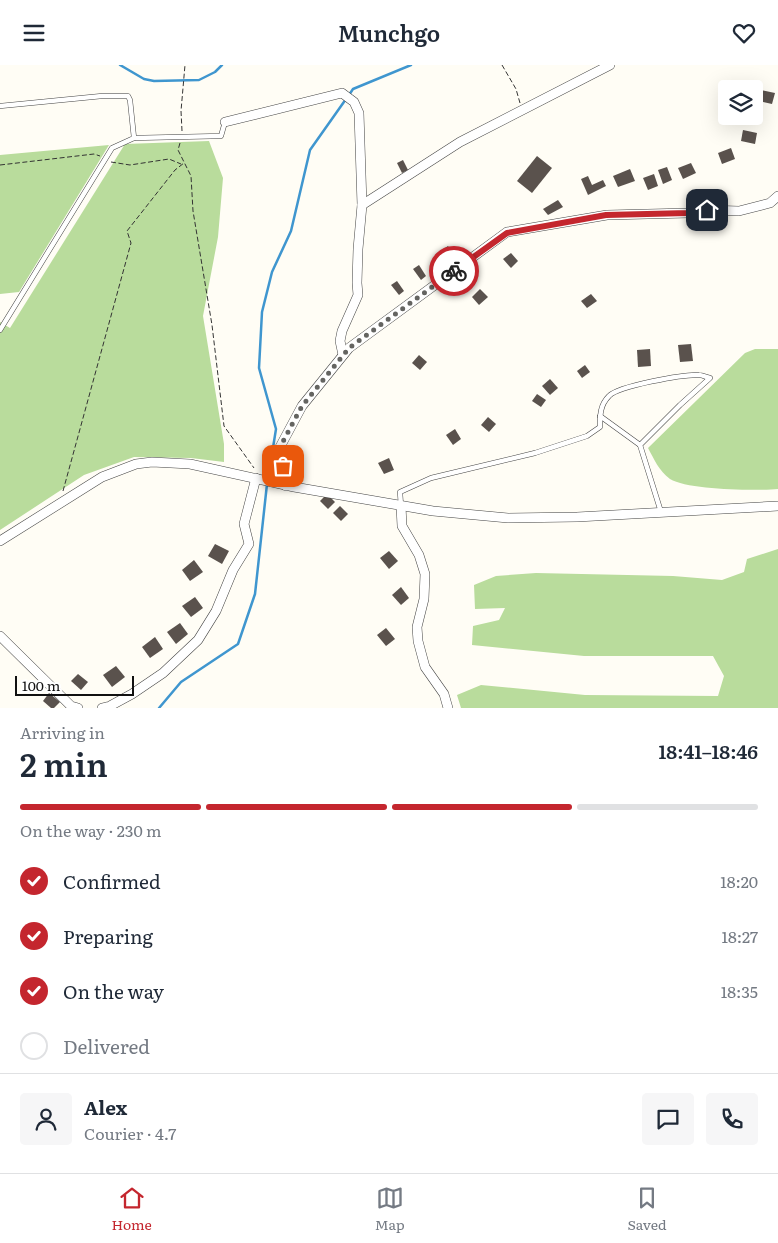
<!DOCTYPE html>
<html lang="en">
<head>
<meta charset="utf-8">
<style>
  body { margin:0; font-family:Literata,serif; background:#f6f6f7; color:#1f2937; height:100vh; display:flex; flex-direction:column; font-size:19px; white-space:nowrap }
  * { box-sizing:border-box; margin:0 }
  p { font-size:16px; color:#747a83 }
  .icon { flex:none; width:28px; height:28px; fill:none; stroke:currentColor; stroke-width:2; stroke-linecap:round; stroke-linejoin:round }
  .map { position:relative; height:643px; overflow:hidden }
  .drawer { display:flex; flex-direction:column; background:#fff; flex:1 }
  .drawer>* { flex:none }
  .tools { position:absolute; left:718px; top:15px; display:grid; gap:10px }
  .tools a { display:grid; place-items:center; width:45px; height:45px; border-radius:5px; background:#fff; box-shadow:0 5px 20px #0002; font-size:25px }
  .scale { position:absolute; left:15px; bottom:12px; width:119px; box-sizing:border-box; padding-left:5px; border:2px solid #111; border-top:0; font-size:14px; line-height:18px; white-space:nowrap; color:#111; -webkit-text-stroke:4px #fff; paint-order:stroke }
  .pin { position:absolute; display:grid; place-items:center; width:42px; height:42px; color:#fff; margin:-21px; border-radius:10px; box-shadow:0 2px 8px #0006 }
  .courier { position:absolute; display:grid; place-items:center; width:50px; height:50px; margin:-25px; border:4px solid #c4262e; border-radius:50%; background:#fff; color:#222; box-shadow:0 1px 6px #0007 }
  .summary em { font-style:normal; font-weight:600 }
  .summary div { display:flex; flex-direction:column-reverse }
  .summary { display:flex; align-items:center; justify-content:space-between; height:85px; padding:0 20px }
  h1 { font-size:32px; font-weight:600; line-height:38px }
  .bar { display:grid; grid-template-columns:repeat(4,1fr); gap:8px 5px; align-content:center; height:60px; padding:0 20px }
  .bar i { height:6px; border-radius:4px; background:#e0e1e3 }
  .bar .current { background:#c4262e }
  .bar p { grid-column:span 4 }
  .line { display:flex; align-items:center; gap:12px; padding:0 20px; border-top:1px solid #e0e1e3 }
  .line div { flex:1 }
  .round { display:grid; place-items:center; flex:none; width:52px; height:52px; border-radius:5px; background:#f6f6f7 }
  ol { padding:0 20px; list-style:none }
  li { display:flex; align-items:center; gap:15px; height:55px }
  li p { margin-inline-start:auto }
  li .icon { padding:5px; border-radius:50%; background:#c4262e; color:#fff; stroke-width:4 }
  li:last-child { color:#747a83 }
  li i { width:28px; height:28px; border:2px solid #e0e1e3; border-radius:50% }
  header { display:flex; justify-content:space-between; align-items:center; height:65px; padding:0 20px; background:#fff; font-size:22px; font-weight:600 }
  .tabs { display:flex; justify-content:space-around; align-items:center; height:70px; border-top:1px solid #e0e1e3; background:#fff; font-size:14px; color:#747a83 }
  .tabs a { display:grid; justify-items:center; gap:2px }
  .tabs .current { color:#c4262e }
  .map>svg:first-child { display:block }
</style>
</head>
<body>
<header><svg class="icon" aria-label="menu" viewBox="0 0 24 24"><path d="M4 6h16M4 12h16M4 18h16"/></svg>Munchgo<svg class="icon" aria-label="heart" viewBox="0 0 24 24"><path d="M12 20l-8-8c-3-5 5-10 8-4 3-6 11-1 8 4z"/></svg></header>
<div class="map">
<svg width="778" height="643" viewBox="0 0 778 643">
  <rect width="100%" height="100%" fill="#fffdf5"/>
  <g fill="#b9dc9c">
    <path d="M209 76 223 113 218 172 203 251 224 379V397L191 393 134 392 84 410 0 465V257L10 263 125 79Z"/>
    <path d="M109 80 19 227 0 229V90Z"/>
    <path d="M755 284H778V424C756 426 688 425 670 414 659 406 654 394 648 383L745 288Z"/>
    <path d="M778 484V643H461L457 630 481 620 585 630 718 631 724 611 713 591H584L472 580 473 561 499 555 505 543 475 544 474 520 496 511 536 508 673 511 722 515 744 507 747 494Z"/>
  </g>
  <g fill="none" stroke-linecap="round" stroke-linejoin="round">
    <g stroke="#3f96cf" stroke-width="2.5">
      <path d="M120 0 144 14 154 16 199 15 215 7 222 0"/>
      <path d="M349 30 353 24 411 0"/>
      <path d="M268 414 276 364 259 303 262 247 272 207 291 166 310 85 346 34"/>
      <path d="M159 643 181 617 238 579 255 529 267 419"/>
    </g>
  </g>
  <g fill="#5a524d">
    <path d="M761 25 775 28 772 39 759 36Z"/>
    <path d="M743 65 757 68 755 79 741 76Z"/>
    <path d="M731 83 735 94 722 99 718 88Z"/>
    <path d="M537 91 552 103 532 128 517 116Z"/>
    <path d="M403 95 408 105 402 108 397 98Z"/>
    <path d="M691 98 696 108 683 114 678 103Z"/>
    <path d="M667 102 672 115 663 119 658 105Z"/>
    <path d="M630 104 635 116 618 122 613 111Z"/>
    <path d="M654 109 658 121 648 125 643 113Z"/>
    <path d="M588 111 592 120 603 115 606 121 588 130 581 114Z"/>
    <path d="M558 135 563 142 548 150 543 144Z"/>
    <path d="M448 181 454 190 448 194 442 185Z"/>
    <path d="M511 188 518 196 511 203 503 194Z"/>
    <path d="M419 200 426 211 421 215 413 204Z"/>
    <path d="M397 216 404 226 399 230 391 220Z"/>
    <path d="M480 224 488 232 479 240 472 232Z"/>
    <path d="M591 229 597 236 587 243 581 236Z"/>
    <path d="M691 279 693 296 680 297 678 280Z"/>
    <path d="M650 284 651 301 638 302 637 285Z"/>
    <path d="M419 290 427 297 420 305 412 298Z"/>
    <path d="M585 300 590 307 582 313 577 306Z"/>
    <path d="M550 314 558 323 550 330 542 321Z"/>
    <path d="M537 329 546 335 541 342 532 336Z"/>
    <path d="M488 352 496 359 489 367 481 360Z"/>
    <path d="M455 364 461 374 453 380 446 370Z"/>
    <path d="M389 393 394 405 384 409 378 398Z"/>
    <path d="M327 429 335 437 328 444 320 436Z"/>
    <path d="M340 441 348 449 341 456 333 448Z"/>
    <path d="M215 479 229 486 222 499 208 491Z"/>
    <path d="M389 486 398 496 389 504 380 493Z"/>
    <path d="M194 495 203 507 190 516 182 505Z"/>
    <path d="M401 522 409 533 401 540 392 530Z"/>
    <path d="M195 532 203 543 191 552 182 541Z"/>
    <path d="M180 558 188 569 176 579 167 567Z"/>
    <path d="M386 563 395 574 386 581 377 570Z"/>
    <path d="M155 572 163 584 150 593 142 582Z"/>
    <path d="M116 601 125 612 112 622 103 610Z"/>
    <path d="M78 609 88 617 81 625 71 616Z"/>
    <path d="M49 628 60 637 54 643H51L43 636Z"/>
  </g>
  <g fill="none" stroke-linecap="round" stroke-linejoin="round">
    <defs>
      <g id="lane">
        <path d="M0 41 102 31H128L130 35 134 73 221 71 225 57"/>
        <path d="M0 265 112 83 134 73"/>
        <path d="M600 351 640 380"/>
        <path d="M401 441 400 427 431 413 535 388 587 371 600 362C600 350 600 340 609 331 618 321 684 309 699 310 702 310 706 312 710 313L680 340 640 380 661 447"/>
      </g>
      <g id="street">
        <path d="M225 57 342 28 354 37 359 48 362 140 358 184 357 218 358 230 342 266 340 276 343 290"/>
        <path d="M362 140 460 77 610 0"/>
        <path d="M286 421 280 382 302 341 349 283 507 167 607 150 688 148 707 145 739 146 770 138 778 131"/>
        <path d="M401 441 402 461 419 490 425 509 424 534 417 562 418 576 425 602 444 629 448 643"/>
        <path d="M0 476 102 412 136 399 152 397 190 399 294 422 433 446 508 453 577 452 778 441"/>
        <path d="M0 571 71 641 78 643"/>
        <path d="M102 643 110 641 132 629 163 608 198 575 216 546 233 505 249 479 244 459 256 413"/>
      </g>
    </defs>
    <use href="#lane" stroke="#444" stroke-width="5.5"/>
    <use href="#street" stroke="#444" stroke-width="10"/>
    <g stroke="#333" stroke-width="1" stroke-dasharray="5 2.5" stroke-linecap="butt">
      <path d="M502 0 516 24 520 38"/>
      <path d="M182 66 181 46 185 0"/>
      <path d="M180 78 178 85 191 111 193 146 212 260 224 361 254 403"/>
      <path d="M111 97 130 100 169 94 181 99"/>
      <path d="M0 100 94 89 100 91"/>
      <path d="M63 426 131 178 127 166 175 105 184 98"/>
    </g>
    <use href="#lane" stroke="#fff" stroke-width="4.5"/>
    <use href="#street" stroke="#fff" stroke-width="9"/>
  </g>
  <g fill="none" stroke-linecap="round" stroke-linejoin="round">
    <path stroke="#646461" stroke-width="5" stroke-dasharray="0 9" d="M283 401 280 382 302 341 349 283 454 206"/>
    <path stroke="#c4262e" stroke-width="6" d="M454 206 507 168 606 150 688 148 707 145"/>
  </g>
</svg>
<div class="tools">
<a><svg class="icon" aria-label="layers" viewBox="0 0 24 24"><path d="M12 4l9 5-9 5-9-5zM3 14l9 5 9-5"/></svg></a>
</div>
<div class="scale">100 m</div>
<div class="pin" style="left:283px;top:401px;background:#ea580c"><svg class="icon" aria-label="bag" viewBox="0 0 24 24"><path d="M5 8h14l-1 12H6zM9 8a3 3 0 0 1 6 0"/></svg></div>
<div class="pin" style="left:707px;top:145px;background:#1f2937"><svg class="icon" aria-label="home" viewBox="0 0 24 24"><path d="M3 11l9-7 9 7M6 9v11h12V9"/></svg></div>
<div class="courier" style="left:454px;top:206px"><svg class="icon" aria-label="bike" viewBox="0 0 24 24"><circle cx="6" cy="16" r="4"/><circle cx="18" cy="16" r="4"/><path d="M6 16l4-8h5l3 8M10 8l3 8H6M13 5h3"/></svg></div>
</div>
<section class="drawer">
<div class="summary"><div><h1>2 min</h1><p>Arriving in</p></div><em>18:41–18:46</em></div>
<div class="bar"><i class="current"></i><i class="current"></i><i class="current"></i><i></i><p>On the way · 230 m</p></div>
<ol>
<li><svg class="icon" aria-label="check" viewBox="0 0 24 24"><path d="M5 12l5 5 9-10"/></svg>Confirmed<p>18:20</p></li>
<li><svg class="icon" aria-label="check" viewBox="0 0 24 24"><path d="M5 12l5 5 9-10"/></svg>Preparing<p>18:27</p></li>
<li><svg class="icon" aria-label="check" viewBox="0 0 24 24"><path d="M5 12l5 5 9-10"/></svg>On the way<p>18:35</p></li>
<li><i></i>Delivered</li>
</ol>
<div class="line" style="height:90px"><a class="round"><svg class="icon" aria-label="person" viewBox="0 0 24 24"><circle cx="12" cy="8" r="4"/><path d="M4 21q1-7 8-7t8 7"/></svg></a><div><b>Alex</b><p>Courier · 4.7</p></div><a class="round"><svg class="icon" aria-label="chat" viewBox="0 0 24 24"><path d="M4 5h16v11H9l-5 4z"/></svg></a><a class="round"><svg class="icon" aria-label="phone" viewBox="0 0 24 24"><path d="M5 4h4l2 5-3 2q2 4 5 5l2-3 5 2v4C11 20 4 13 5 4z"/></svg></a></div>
</section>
<nav class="tabs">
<a class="current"><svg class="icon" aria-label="home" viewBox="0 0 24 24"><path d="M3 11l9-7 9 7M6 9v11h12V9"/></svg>Home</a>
<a><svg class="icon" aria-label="map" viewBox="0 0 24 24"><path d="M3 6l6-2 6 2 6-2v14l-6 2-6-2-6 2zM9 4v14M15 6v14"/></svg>Map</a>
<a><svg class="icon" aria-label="saved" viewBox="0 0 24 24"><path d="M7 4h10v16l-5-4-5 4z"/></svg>Saved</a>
</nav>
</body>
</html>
